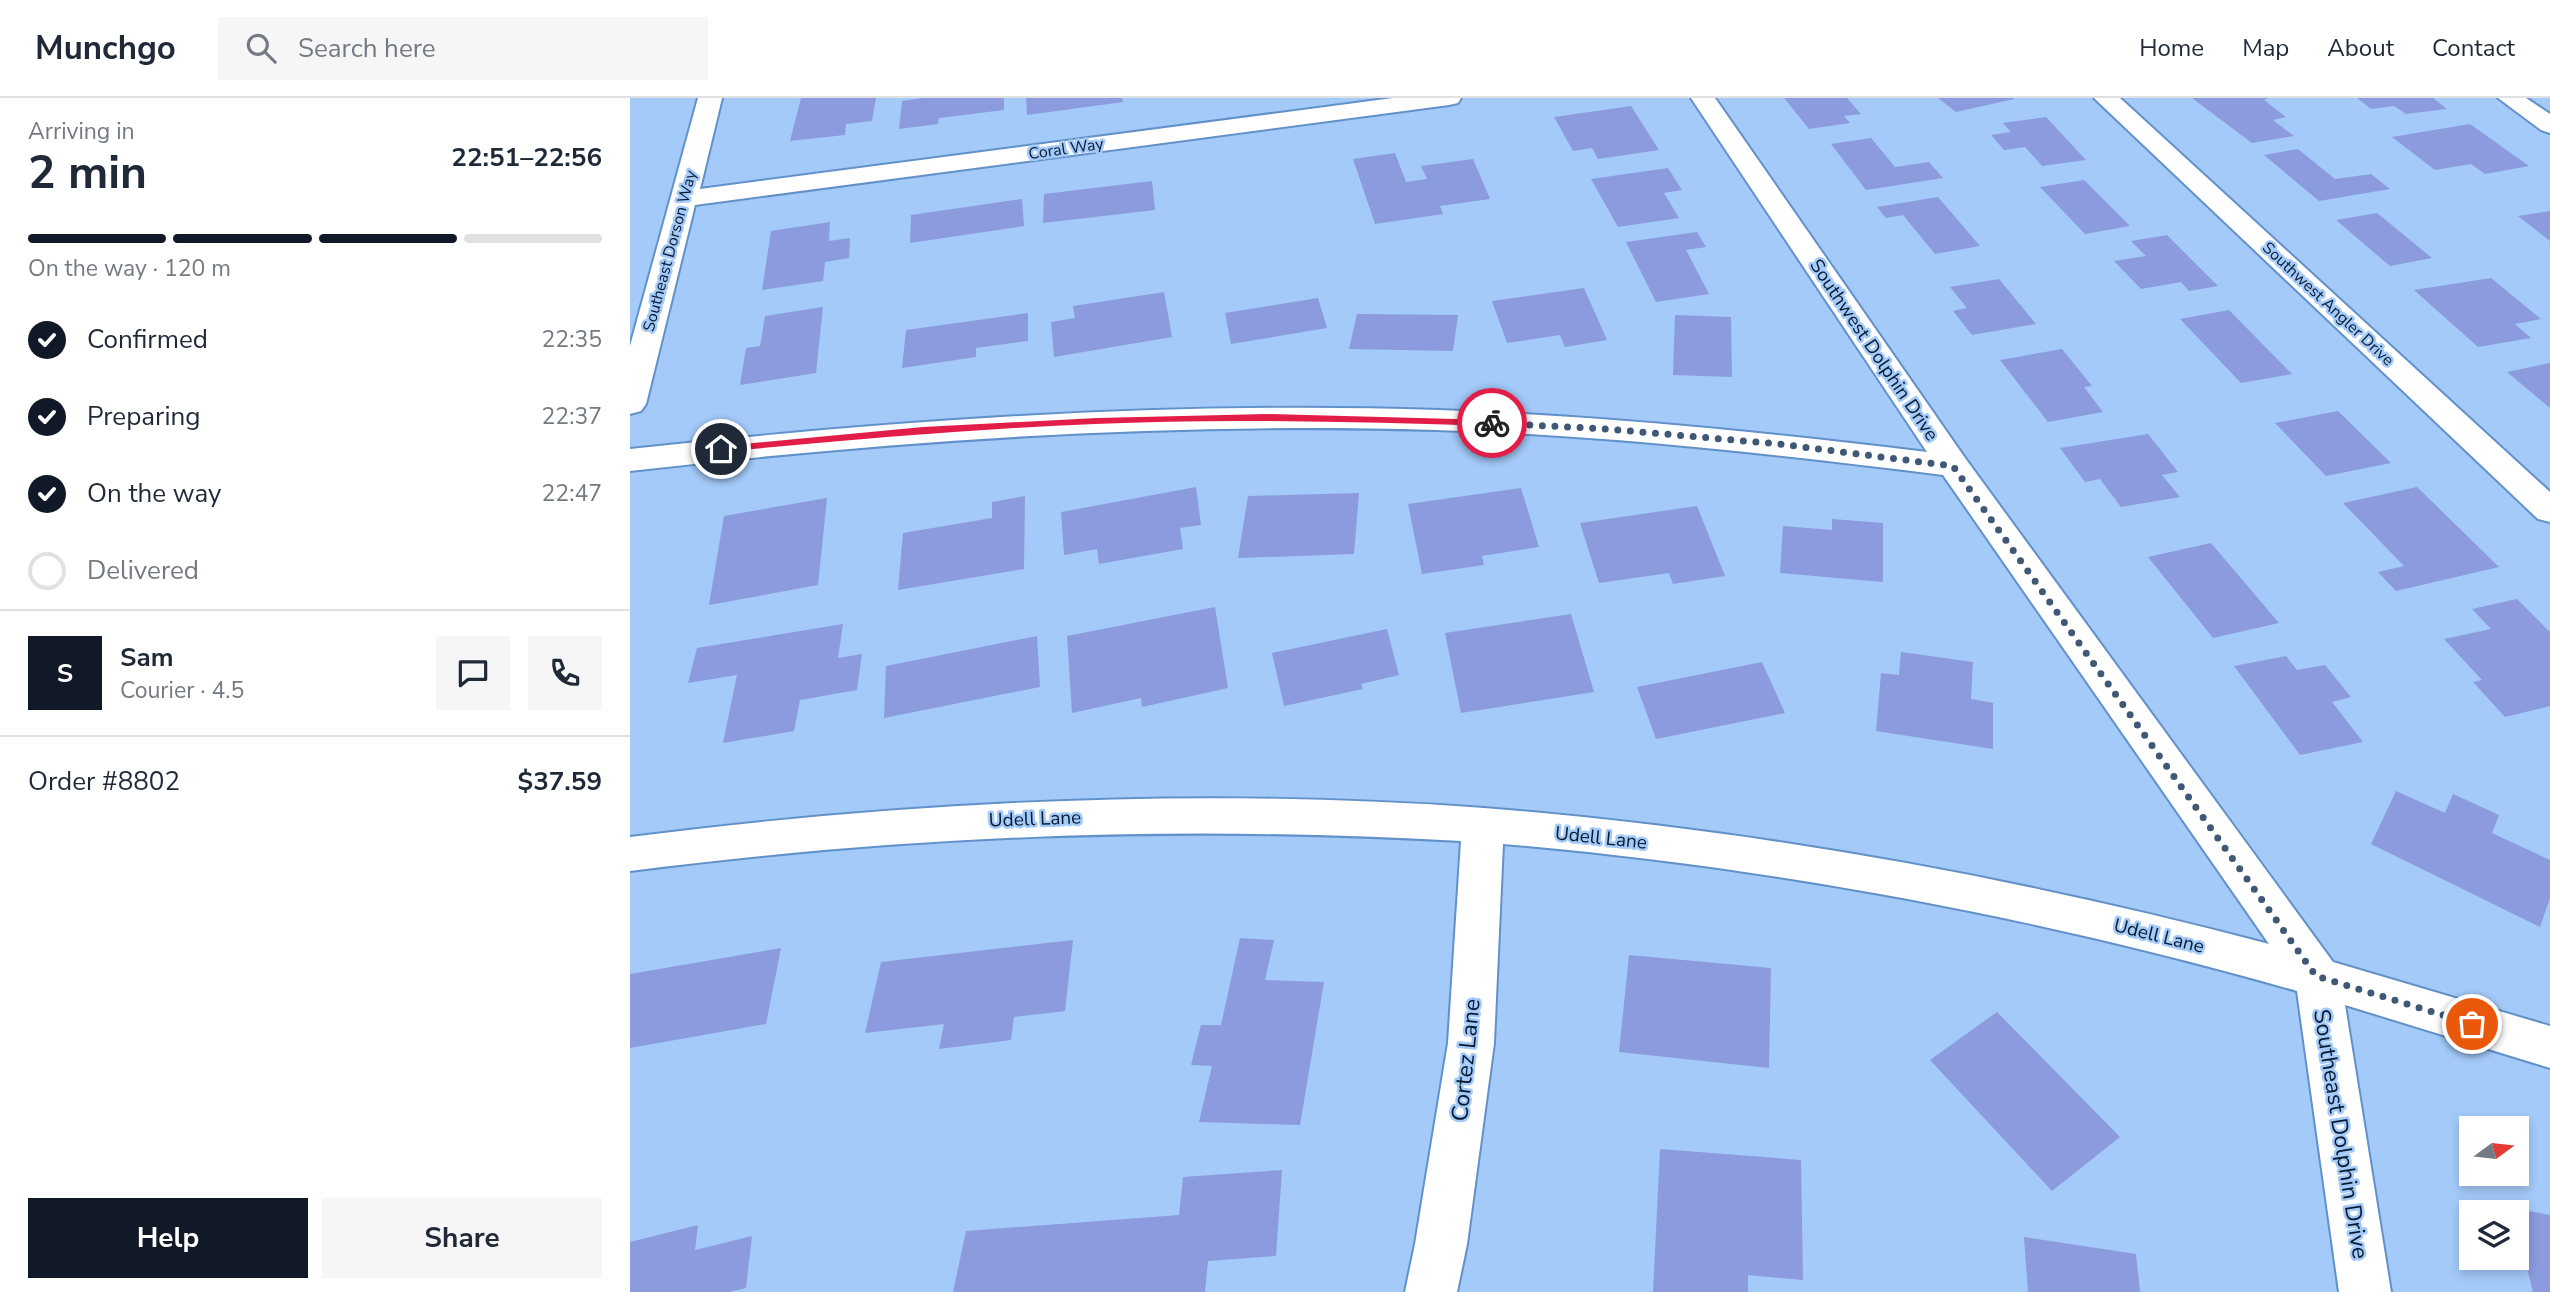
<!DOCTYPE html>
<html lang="en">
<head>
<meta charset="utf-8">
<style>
  body { margin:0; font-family:"Nunito Sans",sans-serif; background:#f6f6f7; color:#1f2937; height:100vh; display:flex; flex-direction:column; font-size:26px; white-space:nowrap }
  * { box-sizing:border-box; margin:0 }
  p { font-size:23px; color:#747a83 }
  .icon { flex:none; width:38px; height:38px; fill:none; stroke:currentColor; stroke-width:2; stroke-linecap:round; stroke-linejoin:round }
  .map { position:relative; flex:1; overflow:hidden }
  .sheet { display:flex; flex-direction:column; background:#fff; width:630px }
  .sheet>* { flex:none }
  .needle { width:46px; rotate:75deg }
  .tools { position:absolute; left:1829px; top:1018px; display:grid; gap:14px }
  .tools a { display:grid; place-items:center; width:70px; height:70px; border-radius:0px; background:#fff; box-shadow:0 4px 10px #0003; font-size:35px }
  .pin { position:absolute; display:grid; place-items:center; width:60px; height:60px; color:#fff; margin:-30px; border:4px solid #fff; border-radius:50%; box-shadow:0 2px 7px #0007 }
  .courier { position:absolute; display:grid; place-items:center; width:70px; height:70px; margin:-35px; border:5px solid #e11d48; border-radius:50%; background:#fff; color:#222; box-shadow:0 2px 9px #0007 }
  .overview em { font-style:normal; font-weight:700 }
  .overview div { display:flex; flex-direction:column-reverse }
  .overview { display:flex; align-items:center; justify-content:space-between; height:119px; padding:0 28px }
  h1 { font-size:46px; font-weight:700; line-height:52px }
  .bar { display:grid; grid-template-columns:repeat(4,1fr); gap:10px 7px; align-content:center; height:84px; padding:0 28px }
  .bar i { height:9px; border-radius:5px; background:#e0e1e3 }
  .bar .current { background:#111827 }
  .bar p { grid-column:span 4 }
  .line { display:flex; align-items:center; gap:18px; padding:0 28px; border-top:2px solid #e0e1e3 }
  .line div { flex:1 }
  .round { display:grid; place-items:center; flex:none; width:74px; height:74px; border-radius:0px; background:#f6f6f7 }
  ol { padding:0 28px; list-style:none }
  li { display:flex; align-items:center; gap:21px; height:77px }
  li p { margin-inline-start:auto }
  li .icon { padding:7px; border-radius:50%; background:#111827; color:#fff; stroke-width:4 }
  li:last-child { color:#747a83 }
  li i { width:38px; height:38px; border:4px solid #e0e1e3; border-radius:50% }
  .primary-button { display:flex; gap:14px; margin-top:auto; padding:14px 28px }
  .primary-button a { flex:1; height:80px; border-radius:0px; background:#111827; color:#fff; font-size:28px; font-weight:700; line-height:80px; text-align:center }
  .primary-button a+a { background:#f6f6f7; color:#1f2937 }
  header { display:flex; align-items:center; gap:42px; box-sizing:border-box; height:98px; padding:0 35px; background:#fff; border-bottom:2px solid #e0e1e3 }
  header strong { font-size:33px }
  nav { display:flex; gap:38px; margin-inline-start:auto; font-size:24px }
  .search { width:490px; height:63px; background:#f6f6f7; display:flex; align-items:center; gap:18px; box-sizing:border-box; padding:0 24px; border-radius:0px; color:#747a83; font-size:26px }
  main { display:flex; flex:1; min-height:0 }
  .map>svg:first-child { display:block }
</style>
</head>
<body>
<header>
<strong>Munchgo</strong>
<div class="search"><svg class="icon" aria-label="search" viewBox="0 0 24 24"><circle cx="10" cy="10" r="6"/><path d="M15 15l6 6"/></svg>Search here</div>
<nav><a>Home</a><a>Map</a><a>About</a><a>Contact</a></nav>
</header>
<main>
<section class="sheet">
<div class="overview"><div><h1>2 min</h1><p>Arriving in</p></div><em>22:51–22:56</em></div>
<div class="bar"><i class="current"></i><i class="current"></i><i class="current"></i><i></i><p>On the way · 120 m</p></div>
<ol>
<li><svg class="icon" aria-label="check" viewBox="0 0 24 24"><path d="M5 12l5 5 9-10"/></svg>Confirmed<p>22:35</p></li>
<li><svg class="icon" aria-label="check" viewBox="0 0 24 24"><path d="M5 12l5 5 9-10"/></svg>Preparing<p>22:37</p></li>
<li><svg class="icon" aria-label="check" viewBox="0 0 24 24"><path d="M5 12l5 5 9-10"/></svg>On the way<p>22:47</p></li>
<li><i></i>Delivered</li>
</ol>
<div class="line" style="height:126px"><b class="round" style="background:#111827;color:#fff">S</b><div><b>Sam</b><p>Courier · 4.5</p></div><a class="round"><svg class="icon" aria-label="chat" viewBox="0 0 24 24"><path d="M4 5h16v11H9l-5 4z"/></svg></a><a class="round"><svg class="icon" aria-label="phone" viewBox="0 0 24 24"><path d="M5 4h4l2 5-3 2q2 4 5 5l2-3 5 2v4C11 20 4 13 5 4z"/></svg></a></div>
<div class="line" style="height:91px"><div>Order #8802</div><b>$37.59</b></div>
<div class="primary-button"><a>Help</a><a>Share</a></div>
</section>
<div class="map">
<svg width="1920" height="1194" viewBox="0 0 1920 1194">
  <rect width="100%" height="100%" fill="#a3caf9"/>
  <g fill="#8c9bdd">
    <path d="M171 0H246L242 23 216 26 215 37 160 43Z"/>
    <path d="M293 0H374V12L309 20 308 26 269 31 272 3Z"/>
    <path d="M396 0H492L493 4 397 17Z"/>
    <path d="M1154 0H1217L1231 16 1214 18 1220 25 1179 31Z"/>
    <path d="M1308 0H1384V1L1326 14Z"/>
    <path d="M1562 0H1638L1634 2 1656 19 1643 22 1664 38 1622 45Z"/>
    <path d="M1727 0H1803L1817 11 1776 16 1764 8 1741 11Z"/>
    <path d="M1001 8 1029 52 968 61 962 50 943 53 924 19Z"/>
    <path d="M1416 19 1456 62 1412 68 1395 49 1374 52 1361 37 1381 34 1373 25Z"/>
    <path d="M1840 26 1899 68 1855 76 1841 66 1805 72 1762 39Z"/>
    <path d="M1241 40 1265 69 1299 64 1313 80 1236 92 1201 46Z"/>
    <path d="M1668 51 1705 81 1741 76 1760 91 1689 103 1634 57Z"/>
    <path d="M765 55 776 84 797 81 791 68 843 61 860 101 810 108 813 116 745 126 723 61Z"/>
    <path d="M1038 70 1052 92 1034 95 1049 120 988 129 961 81Z"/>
    <path d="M1454 82 1500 128 1455 136 1410 89Z"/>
    <path d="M522 83 525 112 413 125 414 96Z"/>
    <path d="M1308 99 1350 148 1305 156 1273 117 1256 120 1247 109Z"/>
    <path d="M392 101 394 128 280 145 281 117Z"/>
    <path d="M1920 113V143L1888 118Z"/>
    <path d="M1747 115 1802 160 1760 168 1706 122Z"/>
    <path d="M200 124 199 143 220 140 219 160 195 164 193 183 132 192 141 133Z"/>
    <path d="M1067 134 1076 149 1056 152 1079 196 1026 204 996 144Z"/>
    <path d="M1537 137 1588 188 1559 193 1551 184 1511 191 1484 163 1516 158 1501 143Z"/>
    <path d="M1861 180 1911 221 1885 226 1901 240 1848 249 1784 192Z"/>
    <path d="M1369 181 1406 226 1342 237 1323 213 1337 210 1320 189Z"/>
    <path d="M954 190 977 242 935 249 930 237 877 245 862 203Z"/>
    <path d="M534 194 542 239 424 259 421 224 445 220 443 208Z"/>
    <path d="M688 200 697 230 601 246 595 215Z"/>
    <path d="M193 209 186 275 110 287 116 250 130 248 135 218Z"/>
    <path d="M1599 212 1662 276 1611 285 1550 221Z"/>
    <path d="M398 215V243L346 250V259L272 270 276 232Z"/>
    <path d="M727 216 828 217 823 253 719 251Z"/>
    <path d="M1045 217 1101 219 1102 279 1043 277Z"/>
    <path d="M1432 251 1462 288 1454 289 1473 314 1418 324 1370 262Z"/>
    <path d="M1920 265V310L1877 274Z"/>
    <path d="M1708 313 1761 365 1696 378 1645 325Z"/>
    <path d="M1518 336 1548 374 1532 377 1550 399 1491 409 1470 381 1455 384 1430 350Z"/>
    <path d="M566 389 571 427 550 430 553 451 469 466 467 451 434 457 431 414Z"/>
    <path d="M1787 389 1869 469 1766 493 1748 474 1774 468 1713 405Z"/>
    <path d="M891 390 909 449 852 458 854 467 792 476 778 406Z"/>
    <path d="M729 395 724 456 608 460 618 398Z"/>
    <path d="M395 398 394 471 268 492 273 435 362 420V404Z"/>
    <path d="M197 400 188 487 79 507 94 418Z"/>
    <path d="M1067 408 1095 478 1043 486 1039 475 969 485 950 425Z"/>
    <path d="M1202 421 1253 425V484L1150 475 1153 428 1202 432Z"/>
    <path d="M1581 445 1649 525 1583 540 1518 459Z"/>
    <path d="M1887 501 1920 534V608L1875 619 1843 584 1852 582 1814 541 1861 531 1842 511Z"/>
    <path d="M585 509 598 590 512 609 511 600 442 615 437 538Z"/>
    <path d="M941 516 964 594 831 615 815 535Z"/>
    <path d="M213 526 208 560 232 556 227 592 170 602 164 633 93 645 107 577 58 585 67 550Z"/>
    <path d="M757 531 769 577 731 586 733 591 654 608 642 555Z"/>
    <path d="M407 538 410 589 254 620 256 568Z"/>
    <path d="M1271 554 1343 564 1341 601 1363 605V651L1246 633 1251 575 1269 577Z"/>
    <path d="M1656 558 1667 572 1695 567 1721 599 1702 604 1733 644 1670 657 1604 568Z"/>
    <path d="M1132 564 1155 615 1026 641 1007 589Z"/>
    <path d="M1766 693 1815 715 1823 696 1869 717 1862 735 1920 762V800L1910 829 1741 746Z"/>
    <path d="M610 840 644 842 635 882 694 884 670 1027 569 1024 582 968 561 967 571 927H591Z"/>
    <path d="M443 842 435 913 384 919 381 942 309 951 314 926 235 935 251 864Z"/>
    <path d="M151 850 136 926 0 950V876Z"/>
    <path d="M999 857 1141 870 1139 970 989 954Z"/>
    <path d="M1367 914 1490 1039 1422 1093 1300 962Z"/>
    <path d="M1030 1051 1171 1062 1173 1182 1118 1177V1194H1023Z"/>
    <path d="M652 1072 646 1158 578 1163 575 1194H323L336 1133 549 1117 553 1079Z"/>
    <path d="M1882 1110 1920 1117V1194H1903L1886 1127V1115H1883Z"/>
    <path d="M68 1127 65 1152 122 1138 116 1190 99 1194H0V1144Z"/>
    <path d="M1394 1139 1506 1156 1510 1194H1398Z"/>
  </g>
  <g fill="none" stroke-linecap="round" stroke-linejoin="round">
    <defs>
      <g id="minor">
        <path d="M68 0H92L70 91 763 0H831L828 5 819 7 65 107 16 306 11 313 0 316V248Z"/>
        <path d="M1061 0H1085L1335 360 1703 864 1920 928V970L1715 907 1761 1194H1709L1667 893C1409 819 1141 769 873 746L864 945 837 1146 827 1194H775L785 1146 818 945 831 743C548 727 281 737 0 773V739C283 703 569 689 854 710 1119 731 1382 778 1639 846L1313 377C1144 356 975 337 805 332 536 324 268 342 0 373V351C268 322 538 303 809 312 972 318 1135 334 1297 354Z"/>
        <path d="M1464 0H1490L1920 394V424L1908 421Z"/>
        <path d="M1868 0H1896L1920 16V35L1911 32Z"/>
      </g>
    </defs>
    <use href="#minor" stroke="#6291c9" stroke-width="4"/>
    <use href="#minor" fill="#fff" fill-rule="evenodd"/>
  </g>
  <path fill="#e11d48" d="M637 316 862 322 866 325 862 328C729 324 597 320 465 326 340 331 215 342 91 354L86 351 91 348 293 329 467 320Z"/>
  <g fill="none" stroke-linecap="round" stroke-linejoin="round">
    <path stroke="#3e5876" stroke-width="7" stroke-dasharray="0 12.6" d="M862 325 977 331 1149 346 1323 368 1686 878 1842 926"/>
  </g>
  <g text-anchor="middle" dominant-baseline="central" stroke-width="5" stroke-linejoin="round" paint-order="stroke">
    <g font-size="16" fill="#071a2f" stroke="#a3caf9">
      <text transform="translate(436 51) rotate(-8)">Coral Way</text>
      <text transform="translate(40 153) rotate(-75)">Southeast Dorson Way</text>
      <text transform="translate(1698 206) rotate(43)">Southwest Angler Drive</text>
    </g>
    <g font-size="19" fill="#071a2f" stroke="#a3caf9">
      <text transform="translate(1244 252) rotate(56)">Southwest Dolphin Drive</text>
      <text transform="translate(405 721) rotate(-2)">Udell Lane</text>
      <text transform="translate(971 740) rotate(6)">Udell Lane</text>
      <text transform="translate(1529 838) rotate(14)">Udell Lane</text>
    </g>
    <g font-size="23" fill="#071a2f" stroke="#a3caf9">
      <text transform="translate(836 962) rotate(-84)">Cortez Lane</text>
      <text transform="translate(1711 1036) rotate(81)">Southeast Dolphin Drive</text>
    </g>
  </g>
</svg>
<div class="tools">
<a><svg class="needle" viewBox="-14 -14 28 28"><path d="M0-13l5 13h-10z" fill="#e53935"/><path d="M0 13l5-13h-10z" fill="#747a83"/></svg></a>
<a><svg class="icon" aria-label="layers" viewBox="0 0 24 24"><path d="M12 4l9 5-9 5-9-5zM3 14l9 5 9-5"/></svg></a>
</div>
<div class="pin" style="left:1842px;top:926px;background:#ea580c"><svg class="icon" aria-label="bag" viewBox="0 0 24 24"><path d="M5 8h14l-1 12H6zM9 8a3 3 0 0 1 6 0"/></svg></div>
<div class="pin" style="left:91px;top:351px;background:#1f2937"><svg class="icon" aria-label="home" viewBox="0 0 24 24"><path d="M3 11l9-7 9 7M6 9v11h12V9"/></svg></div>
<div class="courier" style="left:862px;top:325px"><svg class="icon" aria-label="bike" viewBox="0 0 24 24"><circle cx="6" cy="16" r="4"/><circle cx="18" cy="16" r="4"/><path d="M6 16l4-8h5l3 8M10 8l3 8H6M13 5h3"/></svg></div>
</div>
</main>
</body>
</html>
